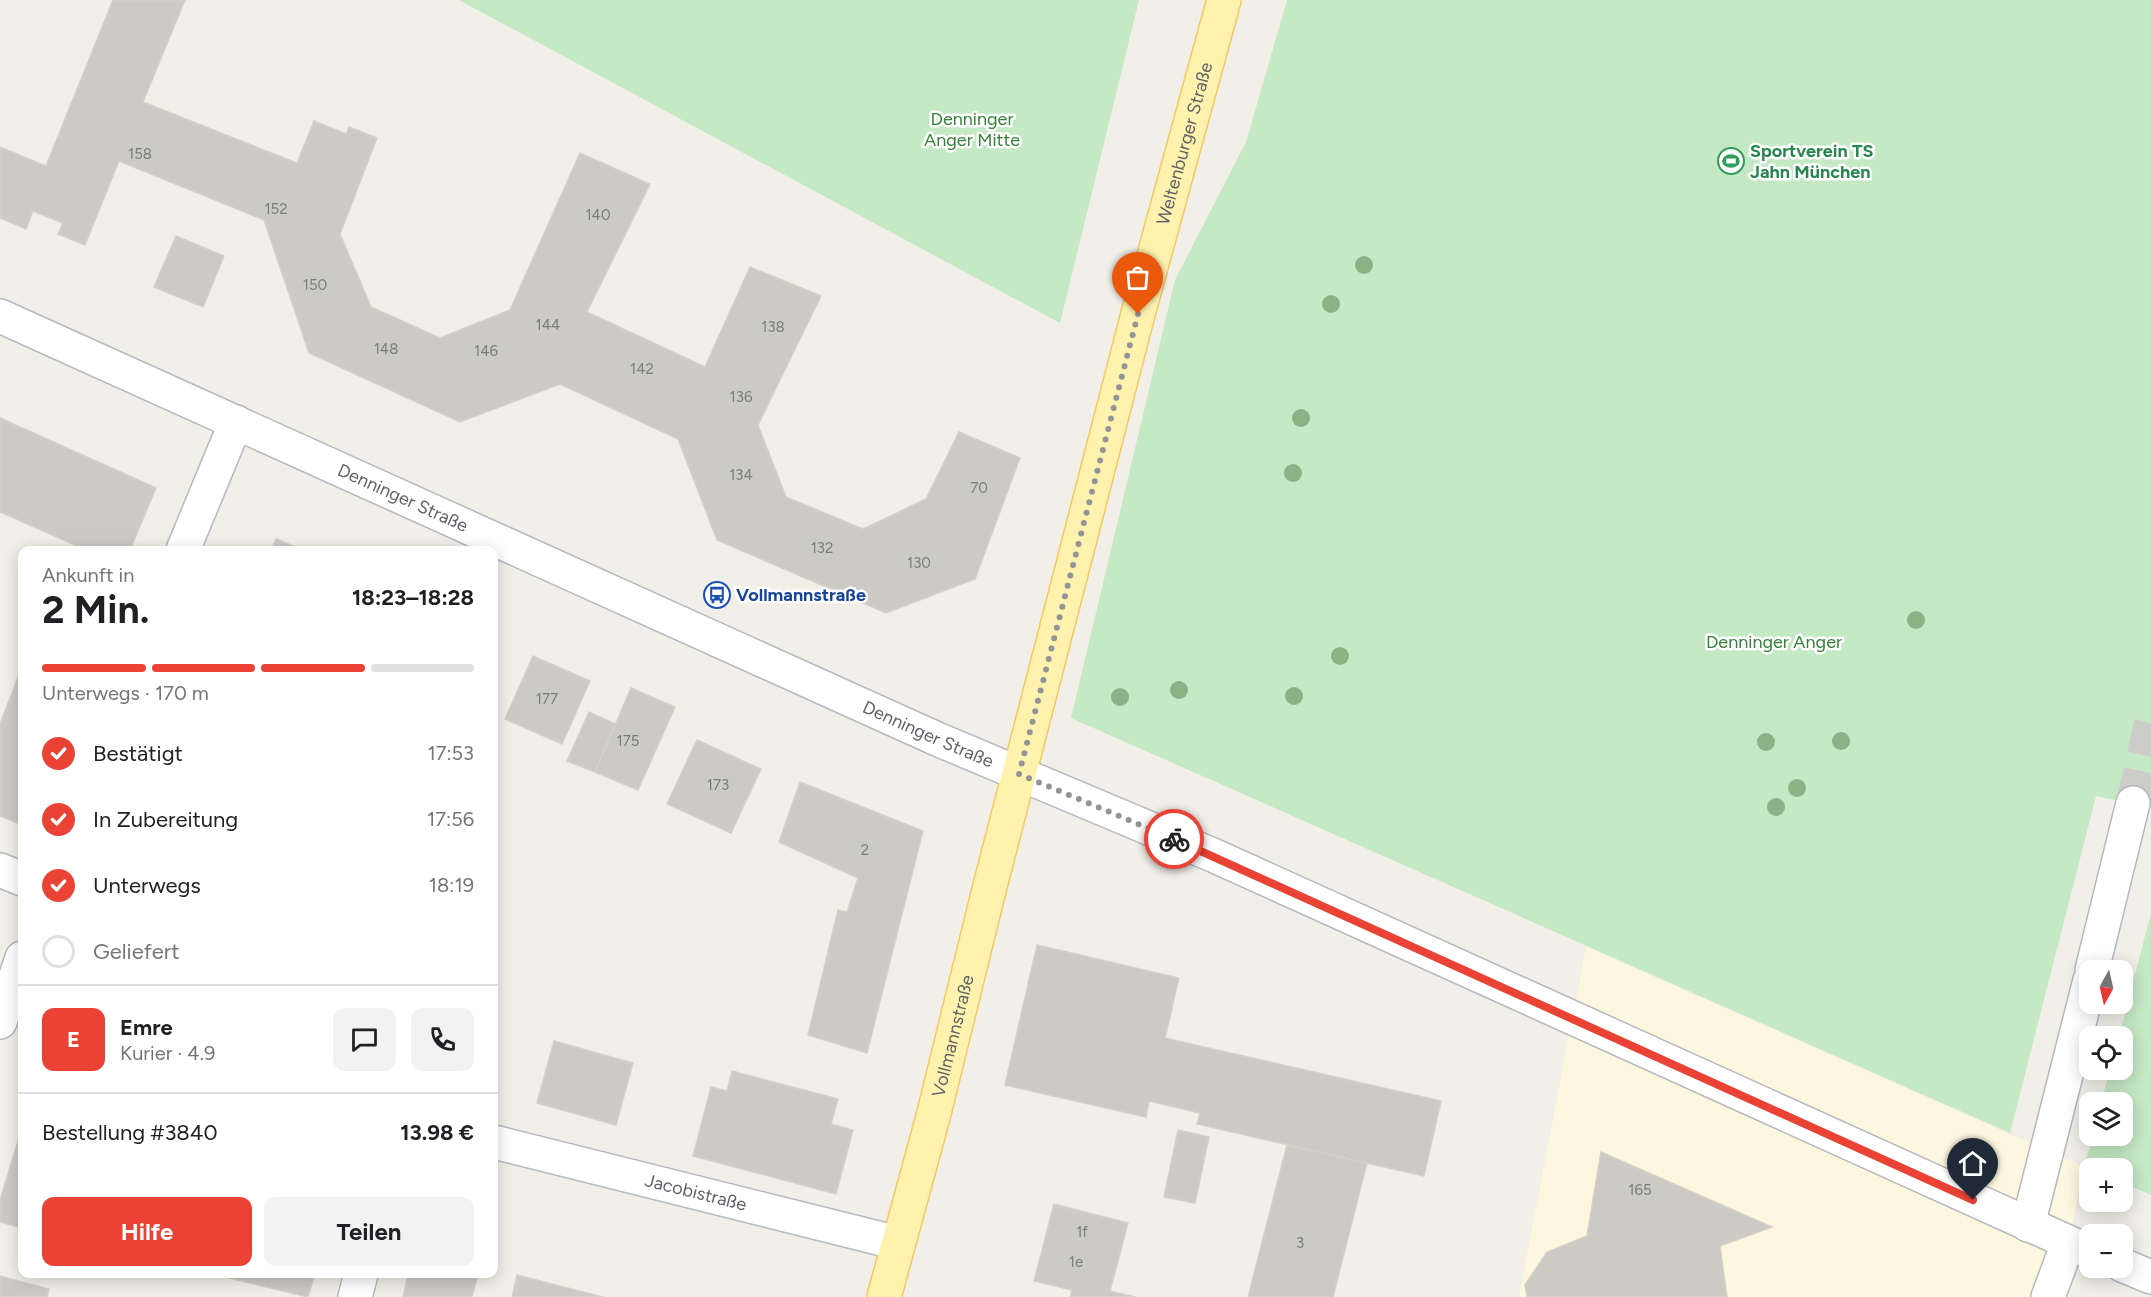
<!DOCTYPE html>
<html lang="de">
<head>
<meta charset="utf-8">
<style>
  body { margin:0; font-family:Figtree,sans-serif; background:#f2f2f2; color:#202124; height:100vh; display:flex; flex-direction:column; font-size:22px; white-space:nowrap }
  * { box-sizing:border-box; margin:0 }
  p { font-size:20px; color:#757577 }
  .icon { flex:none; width:33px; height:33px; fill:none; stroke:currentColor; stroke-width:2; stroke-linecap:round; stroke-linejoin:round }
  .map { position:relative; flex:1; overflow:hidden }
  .panel { position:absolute; left:18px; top:546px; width:480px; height:732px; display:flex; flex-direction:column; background:#fff; border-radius:12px; box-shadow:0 3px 15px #0003 }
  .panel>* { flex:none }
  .needle { width:39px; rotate:188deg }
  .controls { position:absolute; left:2079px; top:960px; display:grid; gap:12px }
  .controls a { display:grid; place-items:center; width:54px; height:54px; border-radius:12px; background:#fff; box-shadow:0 3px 15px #0003; font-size:30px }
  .pin { position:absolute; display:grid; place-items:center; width:51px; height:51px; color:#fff; margin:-62px -26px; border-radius:50% 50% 50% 0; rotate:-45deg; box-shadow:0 0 6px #0007 }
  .pin .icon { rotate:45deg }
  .courier { position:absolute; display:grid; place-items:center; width:60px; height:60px; margin:-30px; border:4px solid #ea4335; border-radius:50%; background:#fff; color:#222; box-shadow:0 2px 8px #0007 }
  .headline em { font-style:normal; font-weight:700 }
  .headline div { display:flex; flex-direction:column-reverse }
  .headline { display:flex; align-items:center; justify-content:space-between; height:102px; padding:0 24px }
  h1 { font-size:39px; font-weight:700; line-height:45px }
  .bar { display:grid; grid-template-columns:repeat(4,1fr); gap:9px 6px; align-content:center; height:72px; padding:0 24px }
  .bar i { height:8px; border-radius:4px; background:#e0e0e0 }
  .bar .on { background:#ea4335 }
  .bar p { grid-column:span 4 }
  .line { display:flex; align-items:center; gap:15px; padding:0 24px; border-top:2px solid #e0e0e0 }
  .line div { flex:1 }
  .round { display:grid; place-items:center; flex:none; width:63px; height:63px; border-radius:12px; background:#f2f2f2 }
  ol { padding:0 24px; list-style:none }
  li { display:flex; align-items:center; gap:18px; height:66px }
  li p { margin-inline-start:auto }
  li .icon { padding:6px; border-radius:50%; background:#ea4335; color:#fff; stroke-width:4 }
  li:last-child { color:#757577 }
  li i { width:33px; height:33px; border:3px solid #e0e0e0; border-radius:50% }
  .action { display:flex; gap:12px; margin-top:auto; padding:12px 24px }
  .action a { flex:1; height:69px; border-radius:12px; background:#ea4335; color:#fff; font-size:24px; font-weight:700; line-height:69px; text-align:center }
  .action a+a { background:#f2f2f2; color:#202124 }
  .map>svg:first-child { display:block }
</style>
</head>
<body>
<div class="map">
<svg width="2151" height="1297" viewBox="0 0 2151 1297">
  <rect width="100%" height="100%" fill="#f1efe8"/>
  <path fill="#fef7e0" d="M1586 947 2084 1167 2057 1297H1519Z"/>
  <g fill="#c5e8c5">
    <path d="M459 0H1139L1060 323Z"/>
    <path d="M1287 0H2151V807L2096 796 2010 1133 1071 718 1175 280 1246 142Z"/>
    <path d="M2151 913V1195L2123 1183 2122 1168 2089 1169 2084 1167 2093 1136H2122V1102H2101L2110 1070H2122V1036H2119Z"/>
  </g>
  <g fill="#cccac5" stroke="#d6d1c6" stroke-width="1.5">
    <path d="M113 0H185L143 102 297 163 314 121 346 134 349 127 377 138 340 234 371 307 440 338 510 310 580 153 650 184 587 312 705 367 750 267 821 296 758 425 786 497 863 529 926 499 959 432 1020 458 975 579 886 613 717 540 678 439 560 384 460 422 309 353 264 220 119 161 85 245 58 234 63 223 33 211 26 229 0 218V147L46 166Z"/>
    <path d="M176 236 224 256 203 307 154 287Z"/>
    <path d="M0 418 156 488 130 550H86L0 512Z"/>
    <path d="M276 539 303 550H271Z"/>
    <path d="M533 656 590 681 562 744 505 719Z"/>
    <path d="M22 667V825L0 816V724Z"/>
    <path d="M631 688 675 707 638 790 595 772Z"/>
    <path d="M589 712 615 724 595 772 567 761Z"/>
    <path d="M697 740 761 769 731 833 667 804Z"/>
    <path d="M800 782 923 831 867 1053 808 1035 838 910 847 912 858 878 779 842Z"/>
    <path d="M1037 945 1179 978 1165 1038 1441 1101 1424 1176 1197 1124 1200 1113 1149 1101 1146 1117 1005 1085Z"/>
    <path d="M554 1041 633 1063 616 1125 537 1103Z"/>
    <path d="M732 1071 838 1099 831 1124 853 1130 836 1194 693 1156 711 1087 727 1091Z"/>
    <path d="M1178 1130 1209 1137 1195 1203 1164 1197Z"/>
    <path d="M20 1134 22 1135V1228L0 1222V1200Z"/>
    <path d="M1287 1145 1367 1163 1333 1297H1248Z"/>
    <path d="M1601 1152 1772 1227 1720 1246 1727 1297H1527L1525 1285 1547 1252 1587 1236Z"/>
    <path d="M1054 1204 1128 1223 1110 1291 1135 1297H1070L1072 1290 1034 1281Z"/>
    <path d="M230 1274H315L308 1297 229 1278Z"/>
    <path d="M408 1274H478L472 1297H403Z"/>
    <path d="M517 1275 556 1285 603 1297H512Z"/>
    <path d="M0 1276 49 1289 47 1297H0Z"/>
  </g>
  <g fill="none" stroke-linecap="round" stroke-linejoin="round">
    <path stroke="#ccccc8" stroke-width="33" stroke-dasharray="33 16" stroke-linecap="butt" d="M2133 803 2151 721"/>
    <defs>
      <g id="minor">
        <path id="s1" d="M0 316 937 739 1215 856 2090 1252"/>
        <path d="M183 550 236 422"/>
        <path d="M0 870 22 879"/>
        <path d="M2092 970 2133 803"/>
        <path d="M0 1022 22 958"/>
        <path id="s2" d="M494 1142 898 1243"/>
        <path d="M2028 1225 2090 980"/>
        <path d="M2122 1265 2151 1277"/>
        <path d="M355 1297 361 1274"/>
        <path d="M2048 1297 2068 1243"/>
      </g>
      <g id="major">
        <path id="s3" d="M884 1297 933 1117 989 890 1138 314 1224 0"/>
      </g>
    </defs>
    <use href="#minor" stroke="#b5b8bc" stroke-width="36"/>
    <use href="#major" stroke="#f2c960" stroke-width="36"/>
    <use href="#minor" stroke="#fff" stroke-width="33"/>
    <use href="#major" stroke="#fff2af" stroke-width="33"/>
  </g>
  <g fill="#89b387">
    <circle cx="1364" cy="265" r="9"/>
    <circle cx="1331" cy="304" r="9"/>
    <circle cx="1301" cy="418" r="9"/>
    <circle cx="1293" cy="473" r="9"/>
    <circle cx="1916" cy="620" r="9"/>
    <circle cx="1340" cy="656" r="9"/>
    <circle cx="1179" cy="690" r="9"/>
    <circle cx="1294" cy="696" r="9"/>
    <circle cx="1120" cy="697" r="9"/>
    <circle cx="1841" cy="741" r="9"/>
    <circle cx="1766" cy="742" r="9"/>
    <circle cx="1797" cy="788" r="9"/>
    <circle cx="1776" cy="807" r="9"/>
  </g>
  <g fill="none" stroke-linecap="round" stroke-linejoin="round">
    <path stroke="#929495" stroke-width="6" stroke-dasharray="0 10.8" d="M1138 314 1019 774 1174 839"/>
    <path stroke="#ea4335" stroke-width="8" d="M1174 839 1973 1200"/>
  </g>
  <defs>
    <symbol id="stadium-ring" viewBox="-11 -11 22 22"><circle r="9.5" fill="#fff" stroke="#2e9e5b" stroke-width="1.5"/><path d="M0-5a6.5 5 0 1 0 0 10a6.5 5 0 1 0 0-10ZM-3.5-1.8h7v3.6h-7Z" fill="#2e9e5b"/></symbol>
    <symbol id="bus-ring" viewBox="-11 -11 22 22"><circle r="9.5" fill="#fff" stroke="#1a4fb4" stroke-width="1.5"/><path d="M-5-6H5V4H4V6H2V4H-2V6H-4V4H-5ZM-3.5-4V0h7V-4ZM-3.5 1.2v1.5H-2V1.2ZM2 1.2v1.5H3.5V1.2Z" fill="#1a4fb4"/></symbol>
  </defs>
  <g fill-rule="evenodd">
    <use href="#stadium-ring" x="1716" y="146" width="30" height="30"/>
    <use href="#bus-ring" x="702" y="580" width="30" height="30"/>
  </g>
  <g text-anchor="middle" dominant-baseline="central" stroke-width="5" stroke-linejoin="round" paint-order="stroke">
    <g font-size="15" fill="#7a7d7f">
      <text x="140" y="154">158</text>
      <text x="276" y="209">152</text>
      <text x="598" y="215">140</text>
      <text x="315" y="285">150</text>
      <text x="548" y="325">144</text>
      <text x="773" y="327">138</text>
      <text x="386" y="349">148</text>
      <text x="486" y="351">146</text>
      <text x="642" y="369">142</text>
      <text x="741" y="397">136</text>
      <text x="741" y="475">134</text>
      <text x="979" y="488">70</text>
      <text x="822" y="548">132</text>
      <text x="919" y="563">130</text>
      <text x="547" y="699">177</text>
      <text x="628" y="741">175</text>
      <text x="718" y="785">173</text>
      <text x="865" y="850">2</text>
      <text x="1640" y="1190">165</text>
      <text x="1082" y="1232">1f</text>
      <text x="1300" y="1243">3</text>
      <text x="1076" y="1262">1e</text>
    </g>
    <g font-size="18" fill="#348238" stroke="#fff">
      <text x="972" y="119">Denninger<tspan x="972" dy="21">Anger Mitte</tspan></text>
      <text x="1774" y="642">Denninger Anger</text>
    </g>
    <g font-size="18" fill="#5f6368" stroke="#fff">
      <text stroke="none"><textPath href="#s3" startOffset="1192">Weltenburger Straße</textPath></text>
      <text stroke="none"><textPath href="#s1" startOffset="442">Denninger Straße</textPath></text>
      <text stroke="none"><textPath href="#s1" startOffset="1018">Denninger Straße</textPath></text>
      <text stroke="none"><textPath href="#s3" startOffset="270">Vollmannstraße</textPath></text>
      <text stroke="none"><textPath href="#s2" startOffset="208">Jacobistraße</textPath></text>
    </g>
    <g font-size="18" font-weight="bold" fill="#27864d" stroke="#fff" text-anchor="start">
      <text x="1750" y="151">Sportverein TS<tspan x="1750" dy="21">Jahn München</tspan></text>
    </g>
    <g font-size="18" font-weight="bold" fill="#164399" stroke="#fff" text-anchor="start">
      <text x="736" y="595">Vollmannstraße</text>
    </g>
  </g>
</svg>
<div class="controls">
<a><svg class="needle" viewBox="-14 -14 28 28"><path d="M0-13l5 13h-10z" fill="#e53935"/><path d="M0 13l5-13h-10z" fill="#757577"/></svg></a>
<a><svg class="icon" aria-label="locate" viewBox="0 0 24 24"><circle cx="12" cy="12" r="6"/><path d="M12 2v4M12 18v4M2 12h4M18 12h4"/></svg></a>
<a><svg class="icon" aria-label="layers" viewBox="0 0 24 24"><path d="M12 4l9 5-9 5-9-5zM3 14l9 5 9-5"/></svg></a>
<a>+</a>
<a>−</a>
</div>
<div class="pin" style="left:1138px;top:314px;background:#ea580c"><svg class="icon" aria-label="bag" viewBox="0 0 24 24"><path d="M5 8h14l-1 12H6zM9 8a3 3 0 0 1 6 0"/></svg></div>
<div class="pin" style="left:1973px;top:1200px;background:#1f2937"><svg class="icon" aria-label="home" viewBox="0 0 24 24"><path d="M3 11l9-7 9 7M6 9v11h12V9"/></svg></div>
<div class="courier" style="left:1174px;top:839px"><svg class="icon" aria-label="bike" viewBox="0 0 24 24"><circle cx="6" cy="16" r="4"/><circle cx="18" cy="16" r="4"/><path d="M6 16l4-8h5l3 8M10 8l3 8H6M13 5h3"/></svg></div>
<section class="panel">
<div class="headline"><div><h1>2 Min.</h1><p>Ankunft in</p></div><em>18:23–18:28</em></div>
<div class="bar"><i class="on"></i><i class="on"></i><i class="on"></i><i></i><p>Unterwegs · 170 m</p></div>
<ol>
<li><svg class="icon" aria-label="check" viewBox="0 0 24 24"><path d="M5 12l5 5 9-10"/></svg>Bestätigt<p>17:53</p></li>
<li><svg class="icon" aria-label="check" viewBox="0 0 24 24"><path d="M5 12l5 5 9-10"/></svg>In Zubereitung<p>17:56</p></li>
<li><svg class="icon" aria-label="check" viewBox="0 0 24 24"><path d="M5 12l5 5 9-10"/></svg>Unterwegs<p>18:19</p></li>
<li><i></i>Geliefert</li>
</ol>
<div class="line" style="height:108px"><b class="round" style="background:#ea4335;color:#fff">E</b><div><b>Emre</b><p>Kurier · 4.9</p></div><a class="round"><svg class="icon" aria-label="chat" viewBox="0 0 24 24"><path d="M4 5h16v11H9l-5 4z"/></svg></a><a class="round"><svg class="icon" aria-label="phone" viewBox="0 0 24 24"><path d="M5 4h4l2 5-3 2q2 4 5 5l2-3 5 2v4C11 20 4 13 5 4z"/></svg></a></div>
<div class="line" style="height:78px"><div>Bestellung #3840</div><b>13.98 €</b></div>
<div class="action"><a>Hilfe</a><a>Teilen</a></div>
</section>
</div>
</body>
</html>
